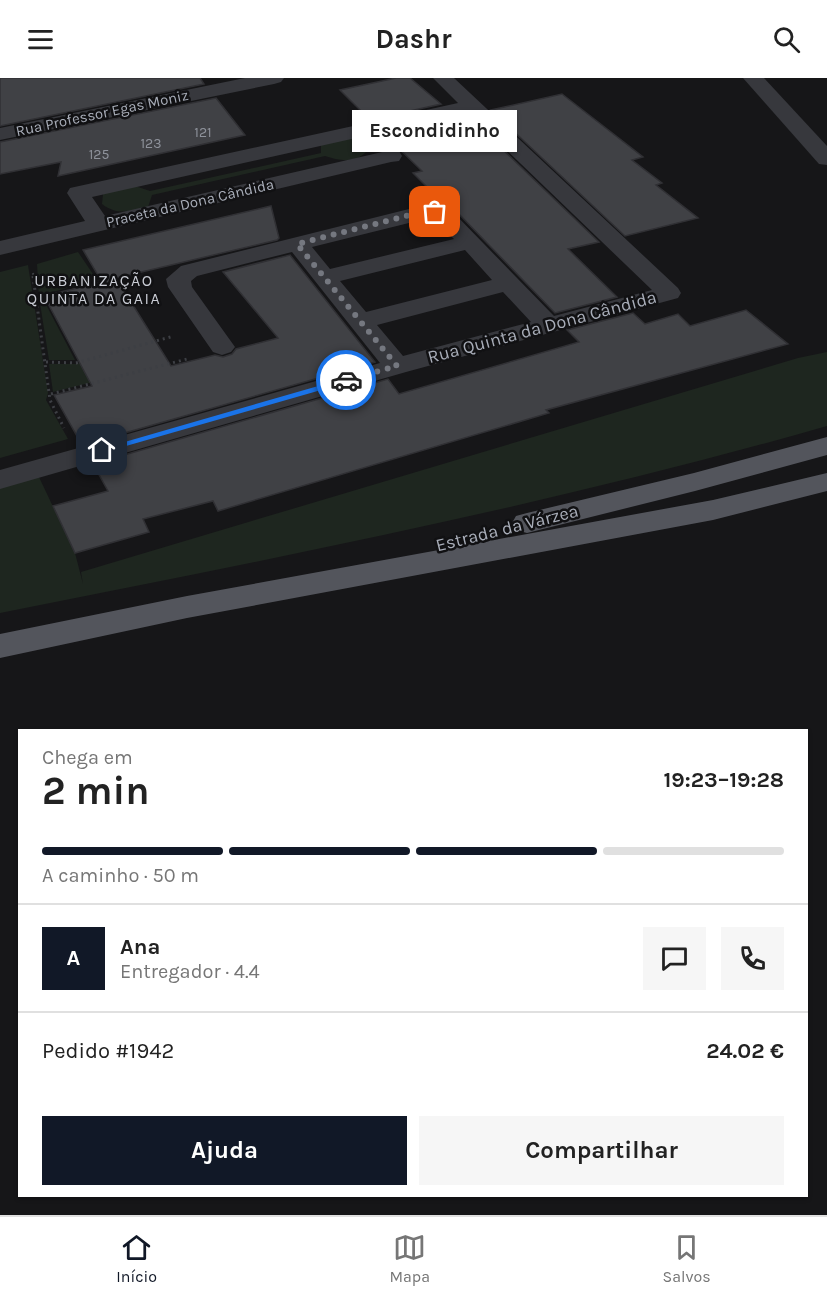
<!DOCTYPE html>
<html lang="pt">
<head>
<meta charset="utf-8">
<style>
  body { margin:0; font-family:Karla,sans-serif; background:#f6f6f6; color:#222; height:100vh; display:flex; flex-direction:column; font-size:22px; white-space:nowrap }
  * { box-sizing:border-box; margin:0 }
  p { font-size:20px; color:#767676 }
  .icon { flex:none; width:33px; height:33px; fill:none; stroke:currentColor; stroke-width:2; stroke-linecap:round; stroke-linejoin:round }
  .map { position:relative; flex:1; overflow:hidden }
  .details { position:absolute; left:18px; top:651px; width:790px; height:468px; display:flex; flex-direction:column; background:#fff; border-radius:0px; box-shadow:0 2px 4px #0004 }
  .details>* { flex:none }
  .pin { position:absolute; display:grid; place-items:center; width:51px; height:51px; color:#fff; margin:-26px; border-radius:12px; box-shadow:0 3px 9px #0006 }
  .courier { position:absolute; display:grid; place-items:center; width:60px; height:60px; margin:-30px; border:4px solid #1a73e8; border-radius:50%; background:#fff; color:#222; box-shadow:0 2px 8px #0007 }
  .bubble { position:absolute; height:42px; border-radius:0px; background:#fff; box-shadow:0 2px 4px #0004; font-size:20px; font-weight:700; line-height:42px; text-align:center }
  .headline em { font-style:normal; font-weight:700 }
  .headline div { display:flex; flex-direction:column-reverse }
  .headline { display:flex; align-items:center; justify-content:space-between; height:102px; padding:0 24px }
  h1 { font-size:39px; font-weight:700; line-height:45px }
  .bar { display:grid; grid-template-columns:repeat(4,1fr); gap:9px 6px; align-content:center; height:72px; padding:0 24px }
  .bar i { height:8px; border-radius:4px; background:#e0e0e0 }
  .bar .on { background:#111827 }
  .bar p { grid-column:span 4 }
  .line { display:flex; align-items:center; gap:15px; padding:0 24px; border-top:2px solid #e0e0e0 }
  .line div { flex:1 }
  .round { display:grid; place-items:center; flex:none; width:63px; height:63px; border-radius:0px; background:#f6f6f6 }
  .cta { display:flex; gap:12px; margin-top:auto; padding:12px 24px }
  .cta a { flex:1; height:69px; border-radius:0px; background:#111827; color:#fff; font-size:24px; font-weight:700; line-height:69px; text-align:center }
  .cta a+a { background:#f6f6f6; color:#222 }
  header { display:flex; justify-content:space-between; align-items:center; height:78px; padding:0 24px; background:#fff; font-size:27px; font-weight:700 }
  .dock { display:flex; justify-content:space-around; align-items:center; height:84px; border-top:2px solid #e0e0e0; background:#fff; font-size:16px; color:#767676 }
  .dock a { display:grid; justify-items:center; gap:3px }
  .dock .on { color:#111827 }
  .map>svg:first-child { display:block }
</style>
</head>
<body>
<header><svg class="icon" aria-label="menu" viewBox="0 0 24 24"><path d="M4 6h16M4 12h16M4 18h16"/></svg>Dashr<svg class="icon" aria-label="search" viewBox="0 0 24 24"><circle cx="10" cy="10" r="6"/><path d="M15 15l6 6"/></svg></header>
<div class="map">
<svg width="827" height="1137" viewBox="0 0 827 1137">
  <rect width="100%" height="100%" fill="#161618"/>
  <g fill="#1e261f">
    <path d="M355 60 365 65 368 72C356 86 340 83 325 78L152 117 148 129C131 133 117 138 102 126L103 116 132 107 150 113 321 75V64Z"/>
    <path d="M78 174 97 202 41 217 75 282H49L39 219 37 186Z"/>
    <path d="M28 187 48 315 46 322 68 361 0 380V194Z"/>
    <path d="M153 267 165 286 53 314 49 286H77Z"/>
    <path d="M827 274V348C555 426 277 480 0 535V409L38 397 75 475 83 506 81 494 798 280Z"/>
  </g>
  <g fill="#404145" stroke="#303034" stroke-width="1.5">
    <path d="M0 0H200L204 6 0 48Z"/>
    <path d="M396 0H410L441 26 370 42 340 12Z"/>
    <path d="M562 16 643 79 632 82 662 105 656 107 698 140 625 158 491 32Z"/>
    <path d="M216 20 245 57 58 98 61 84 0 96V64Z"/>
    <path d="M467 37 599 164 568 171 617 219 555 235 453 130 447 129 413 95 422 93 384 56Z"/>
    <path d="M271 128 279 160 277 162 116 200 171 288 215 277 223 279 232 276 236 271 278 260 223 194 290 177 375 284 82 367 54 317 92 308 44 218 102 204 83 172Z"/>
    <path d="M746 232 788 266 546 332 549 335 218 433 213 423 143 441 149 454 75 475 53 428 108 413 93 386 388 301 399 316 579 264 567 252 633 235 645 246 678 236 690 248Z"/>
  </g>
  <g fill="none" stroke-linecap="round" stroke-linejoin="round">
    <path stroke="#3d3f44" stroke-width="2" stroke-dasharray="2 3" stroke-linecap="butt" d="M33 195 34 199"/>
    <g stroke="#3d3f44" stroke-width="3" stroke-dasharray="2 4" stroke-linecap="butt">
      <path d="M33 198 50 322 64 350"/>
      <path d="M46 284 76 285 174 258"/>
      <path d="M51 316 187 281"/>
    </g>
    <g fill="#37383d" fill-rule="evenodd">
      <path d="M245 0H284L281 4 274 6 0 62V50Z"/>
      <path d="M433 0H454L678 210 681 215 678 220 406 294 0 411V392L380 285 292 174 197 198 191 203 192 209 235 269 231 274 222 277 213 274 168 209 166 201 181 188 425 127 451 132 554 238 652 212 468 35 92 119 105 138 391 72 399 73 402 78 399 83 391 84 0 177V163L85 143 67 115 70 110 458 25ZM425 141 436 143 454 161 330 191 312 169ZM465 172 492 202 366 234 340 203ZM503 214 531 244 403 278 377 247Z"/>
      <path d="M743 0H764L827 68V87L819 86Z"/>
    </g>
    <g fill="#53555c" fill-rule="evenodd">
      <path d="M827 359V377L695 413 527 455 516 452 512 445 516 438 527 435 694 395Z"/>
      <path d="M827 395V413L713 442 187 540 0 580V556L187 518 713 422Z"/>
    </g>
  </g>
  <path fill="#1a73e8" d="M346 300 349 301V304L105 374 97 372Z"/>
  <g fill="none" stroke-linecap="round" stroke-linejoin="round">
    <path stroke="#757880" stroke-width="6" stroke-dasharray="0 10.8" d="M346 302 397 288 297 166 414 136 435 134"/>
  </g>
  <g text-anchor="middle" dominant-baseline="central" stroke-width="5" stroke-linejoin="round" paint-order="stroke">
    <g font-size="14" fill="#8e929b">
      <text x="203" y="54">121</text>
      <text x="151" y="65">123</text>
      <text x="99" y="76">125</text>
    </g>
    <g font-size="15" fill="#a8adb8" stroke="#111113">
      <text transform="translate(102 35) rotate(-12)">Rua Professor Egas Moniz</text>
      <text transform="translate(190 125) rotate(-13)">Praceta da Dona Cândida</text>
    </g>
    <g font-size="16" letter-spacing="1.5" fill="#c9ccd4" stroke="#111113">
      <text x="94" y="202">URBANIZAÇÃO<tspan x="94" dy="18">QUINTA DA GAIA</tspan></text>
    </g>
    <g font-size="18" fill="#a8adb8" stroke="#111113">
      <text transform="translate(542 249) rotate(-15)">Rua Quinta da Dona Cândida</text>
      <text transform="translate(507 450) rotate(-14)">Estrada da Várzea</text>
    </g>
  </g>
</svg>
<div class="pin" style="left:435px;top:134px;background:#ea580c"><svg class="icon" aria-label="bag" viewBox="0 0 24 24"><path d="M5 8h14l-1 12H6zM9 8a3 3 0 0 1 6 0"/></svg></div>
<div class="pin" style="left:102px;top:372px;background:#1f2937"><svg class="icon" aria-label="home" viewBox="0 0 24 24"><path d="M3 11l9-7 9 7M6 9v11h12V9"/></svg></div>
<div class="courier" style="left:346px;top:302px"><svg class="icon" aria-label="car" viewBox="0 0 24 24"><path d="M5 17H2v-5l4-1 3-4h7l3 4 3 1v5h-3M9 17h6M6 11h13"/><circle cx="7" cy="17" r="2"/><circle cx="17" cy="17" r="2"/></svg></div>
<div class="bubble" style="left:352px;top:32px;width:165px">Escondidinho</div>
<section class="details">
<div class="headline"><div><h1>2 min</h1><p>Chega em</p></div><em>19:23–19:28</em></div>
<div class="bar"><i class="on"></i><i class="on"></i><i class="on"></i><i></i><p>A caminho · 50 m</p></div>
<div class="line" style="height:108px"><b class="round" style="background:#111827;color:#fff">A</b><div><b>Ana</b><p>Entregador · 4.4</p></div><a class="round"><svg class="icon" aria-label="chat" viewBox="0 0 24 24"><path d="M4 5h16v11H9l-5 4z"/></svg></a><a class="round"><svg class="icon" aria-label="phone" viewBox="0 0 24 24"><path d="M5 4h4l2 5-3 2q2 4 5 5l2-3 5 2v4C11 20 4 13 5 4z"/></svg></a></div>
<div class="line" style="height:78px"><div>Pedido #1942</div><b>24.02 €</b></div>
<div class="cta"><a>Ajuda</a><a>Compartilhar</a></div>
</section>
</div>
<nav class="dock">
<a class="on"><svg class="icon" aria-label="home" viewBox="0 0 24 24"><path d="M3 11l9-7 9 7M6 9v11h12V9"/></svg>Início</a>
<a><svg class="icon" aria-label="map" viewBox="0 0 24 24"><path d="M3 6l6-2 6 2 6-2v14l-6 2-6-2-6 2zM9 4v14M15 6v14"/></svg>Mapa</a>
<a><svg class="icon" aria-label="saved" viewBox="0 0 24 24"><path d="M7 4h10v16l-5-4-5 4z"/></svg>Salvos</a>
</nav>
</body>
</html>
